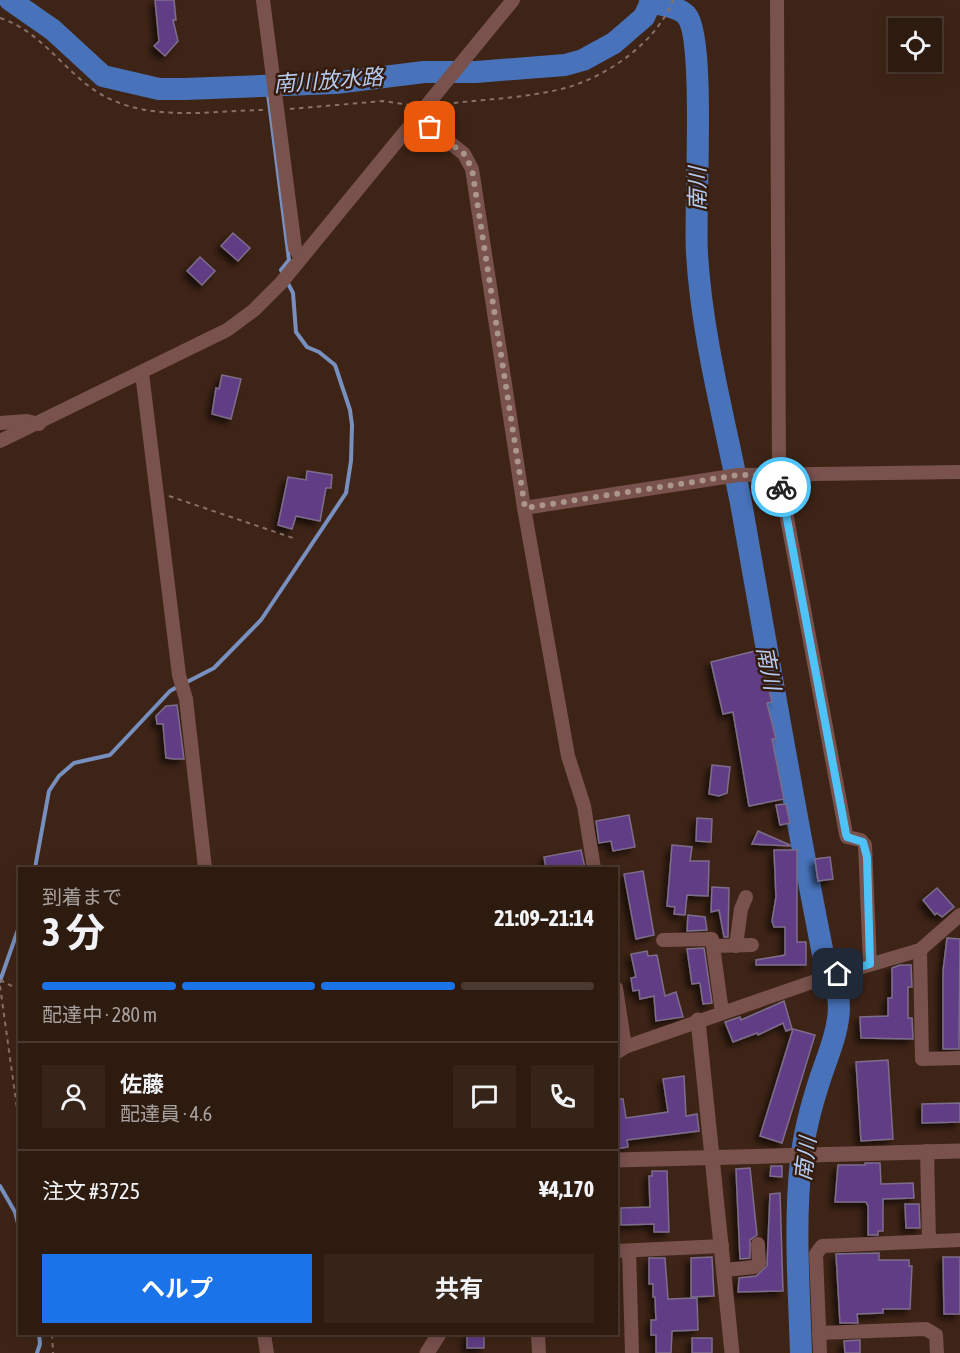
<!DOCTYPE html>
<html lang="ja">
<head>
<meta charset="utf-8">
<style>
  body { margin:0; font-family:"Asap Condensed","Noto Sans JP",sans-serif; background:#362419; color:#f1f3f6; height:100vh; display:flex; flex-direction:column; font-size:22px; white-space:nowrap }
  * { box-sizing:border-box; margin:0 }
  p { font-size:20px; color:#a7a19f }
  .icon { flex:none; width:33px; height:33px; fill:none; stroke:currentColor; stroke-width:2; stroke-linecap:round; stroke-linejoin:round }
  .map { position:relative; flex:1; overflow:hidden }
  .sheet { position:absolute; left:18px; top:867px; width:600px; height:468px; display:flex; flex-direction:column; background:#2e1b10; border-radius:0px; box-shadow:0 3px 15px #0003,0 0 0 2px #493930 }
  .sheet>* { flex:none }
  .tools { position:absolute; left:888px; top:18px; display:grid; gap:12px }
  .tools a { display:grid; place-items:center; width:54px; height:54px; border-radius:0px; background:#2e1b10; box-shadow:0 3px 15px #0003,0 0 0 2px #493930; font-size:30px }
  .pin { position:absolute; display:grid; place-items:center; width:51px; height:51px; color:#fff; margin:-26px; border-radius:12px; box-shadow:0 3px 9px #0006 }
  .courier { position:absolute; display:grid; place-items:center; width:60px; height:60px; margin:-30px; border:4px solid #4fc3f7; border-radius:50%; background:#fff; color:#222; box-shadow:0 2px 8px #0007 }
  .summary em { font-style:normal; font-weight:700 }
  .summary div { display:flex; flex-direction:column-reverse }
  .summary { display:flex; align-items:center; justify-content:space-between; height:102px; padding:0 24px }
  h1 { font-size:39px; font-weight:700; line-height:45px }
  .bar { display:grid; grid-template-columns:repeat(4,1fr); gap:9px 6px; align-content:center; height:72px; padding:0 24px }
  .bar i { height:8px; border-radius:4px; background:#493930 }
  .bar .on { background:#1a73e8 }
  .bar p { grid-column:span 4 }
  .line { display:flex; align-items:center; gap:15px; padding:0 24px; border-top:2px solid #493930 }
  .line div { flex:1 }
  .round { display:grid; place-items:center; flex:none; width:63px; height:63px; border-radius:0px; background:#362419 }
  .cta { display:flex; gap:12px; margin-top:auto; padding:12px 24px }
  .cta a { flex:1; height:69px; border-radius:0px; background:#1a73e8; color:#fff; font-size:24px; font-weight:700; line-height:69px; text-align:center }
  .cta a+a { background:#362419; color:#f1f3f6 }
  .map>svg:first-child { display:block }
</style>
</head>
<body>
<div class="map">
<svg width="960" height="1353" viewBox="0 0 960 1353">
  <defs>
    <filter id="shadow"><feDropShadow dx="-4.5" dy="4.5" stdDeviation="3" flood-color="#0009"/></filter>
  </defs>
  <rect width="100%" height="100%" fill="#3e2416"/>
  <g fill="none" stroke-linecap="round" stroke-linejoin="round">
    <g stroke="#7790bf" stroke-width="4">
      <path d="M185 683 214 668 261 620 346 493 351 461 352 425 350 410 335 365 319 352 307 347 296 332 293 293 281 270 289 260 267 86"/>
      <path d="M35 868 49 791 59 776 74 763 110 755 170 691 179 686"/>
      <path d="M0 981 20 924"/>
      <path d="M0 1186 15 1212 20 1231"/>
      <path d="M37 1353 40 1344 39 1334"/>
    </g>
    <g stroke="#4873ba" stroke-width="22">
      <path d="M10 0 53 30 103 76 159 89H185L335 83 424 72H476L565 65 583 60 614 43 644 17 652 0"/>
      <path d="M650 2C661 5 680 7 687 16 706 40 694 213 697 254 702 338 725 421 741 503 768 654 793 804 823 954 850 1002 838 1028 821 1076 812 1103 804 1132 801 1161 794 1224 799 1289 801 1353"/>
    </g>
  </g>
  <g fill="#613c85" stroke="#7c6e8b" stroke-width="1.5" filter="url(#shadow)">
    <path d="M155 0H174L176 20H173L178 41 165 56 154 46 159 41Z"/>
    <path d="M233 233 250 248 238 261 221 246Z"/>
    <path d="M200 257 215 271 202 285 187 271Z"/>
    <path d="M222 375 241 379 231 419 212 414 216 388 219 389Z"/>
    <path d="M307 471 332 475 331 488H326L320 521 296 516 292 529 278 525 288 477 306 480Z"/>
    <path d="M759 650 772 702 767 703 776 739H772L784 799 749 806 733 712 723 714 711 662Z"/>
    <path d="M177 705 184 759H175L166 758 163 724H157L156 716 166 706Z"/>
    <path d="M712 765 730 767 727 793 719 796 709 794Z"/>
    <path d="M786 804 790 823 780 825 776 805Z"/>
    <path d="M629 815 635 847 613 851 611 841 599 843 596 821Z"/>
    <path d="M697 818 712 819 711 842 696 841Z"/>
    <path d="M758 831 790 845V846L752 844Z"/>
    <path d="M672 845 692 847 690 861H709L708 896 687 895 685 915 674 914 675 907 667 906Z"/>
    <path d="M581 850 585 868H546L544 857Z"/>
    <path d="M774 850H797V942H806V965H756V960L785 955V927H774L772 921 776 897Z"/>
    <path d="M830 857 833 879 818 881 815 859Z"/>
    <path d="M643 871 654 935 636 939 624 874Z"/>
    <path d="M712 887 729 888 728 937H724L719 910 711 912Z"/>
    <path d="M937 888 954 907 942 917 937 913 935 915 923 900Z"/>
    <path d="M688 915 705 917 707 930 687 931Z"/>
    <path d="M947 938 960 939 959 1049H943V971Z"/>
    <path d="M704 948 712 1003 703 1004 700 983 692 984 687 949Z"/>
    <path d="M647 951 648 956 657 955 665 996 676 992 683 1017 656 1021 654 996 640 999 639 990 633 991 631 978 636 977 631 954Z"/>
    <path d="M900 965H911L912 987H908V1018H912L913 1039 861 1038 860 1017 888 1016V998H892V968Z"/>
    <path d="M784 1001 792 1029 786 1031 783 1023 758 1035 757 1033 733 1042 725 1022 740 1017 741 1020Z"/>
    <path d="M793 1029 815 1035 782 1143 760 1136Z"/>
    <path d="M888 1060 893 1139 861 1141 856 1062Z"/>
    <path d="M684 1076 686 1116 697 1114 699 1131 627 1140 628 1147 616 1149V1099H623L626 1118 668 1112 663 1079Z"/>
    <path d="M960 1103V1122L922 1123V1104Z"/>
    <path d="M865 1163H880L881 1184 913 1183 914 1198 883 1199V1231H878V1235H868V1206L866 1202H835L838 1165H865Z"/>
    <path d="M771 1166H782V1177L770 1176Z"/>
    <path d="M750 1168 757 1235 750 1240V1258L740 1259 736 1169Z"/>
    <path d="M652 1171H667L669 1232H654V1224L621 1225V1208L650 1207 649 1176H652Z"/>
    <path d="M780 1193 783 1291 738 1292 739 1278 756 1276 767 1266 770 1194Z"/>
    <path d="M905 1204H919L920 1228H906Z"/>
    <path d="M879 1253V1260H909V1266H912L910 1309H883V1313L857 1314 858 1323H840L836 1254Z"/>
    <path d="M712 1257 714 1296 691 1297V1258Z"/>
    <path d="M943 1257H960V1314H944Z"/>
    <path d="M649 1258H665L668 1299 697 1298 698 1330 672 1331 671 1353H656V1335H651V1320H656L655 1297H653V1284H649Z"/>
    <rect x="467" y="1334" width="17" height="14"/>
    <rect x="692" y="1338" width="20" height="15"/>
    <path d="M860 1340V1353H845L844 1341Z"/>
  </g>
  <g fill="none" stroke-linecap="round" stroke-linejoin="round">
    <g stroke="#877165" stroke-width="2" stroke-dasharray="4.5 4.5" stroke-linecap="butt">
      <path d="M0 18C37 30 57 61 86 84 137 125 204 111 263 110"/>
      <path d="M445 104C486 99 530 98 569 87 611 74 657 41 673 0"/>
      <path d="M290 109 383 101 410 105"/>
      <path d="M169 496 293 538"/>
      <path d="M0 980 20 990"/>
      <path d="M0 986 20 1130"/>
      <path d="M52 1334 53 1353"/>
    </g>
    <g stroke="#79514d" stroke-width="14">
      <path d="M263 0 295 248 301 258"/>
      <path d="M777 0 779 475 846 834 847 837 861 840 865 845 870 964"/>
      <path d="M418 117 464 154 472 169 524 508 738 475 960 472"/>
      <path d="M142 373 179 675 186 699 205 868"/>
      <path d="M0 423 27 421 39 424"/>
      <path d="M0 441 227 330 254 310 281 283 513 0"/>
      <path d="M524 508 568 756 584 806 594 868"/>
      <path d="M663 940 712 939 722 1012"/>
      <path d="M713 946 752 945"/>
      <path d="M736 946 741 909 746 897"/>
      <path d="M920 950 922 1059 960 1058"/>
      <path d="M616 988 625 1047"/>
      <path d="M616 1053 625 1047 818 980 920 950 960 915"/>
      <path d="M927 1151 929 1240"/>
      <path d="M616 1251 722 1246"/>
      <path d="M629 1251 632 1353"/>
      <path d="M725 1270 754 1267 759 1263 758 1244"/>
      <path d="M819 1333 926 1329 936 1335 937 1353"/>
      <path d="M264 1334 267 1353"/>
      <path d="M538 1334 539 1353"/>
      <path d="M820 1353 816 1254 822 1246 960 1240"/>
    </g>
    <g stroke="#79514d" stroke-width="15">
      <path d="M698 1020 732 1353"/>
      <path d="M616 1160 960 1151"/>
      <path d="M427 1353 439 1334"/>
    </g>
  </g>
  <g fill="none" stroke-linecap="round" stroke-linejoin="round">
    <path stroke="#ab968c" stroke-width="6" stroke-dasharray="0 10.8" d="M430 127 464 154 472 169 525 508 738 475H779L781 487"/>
    <path stroke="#4fc3f7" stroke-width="8" d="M781 487 846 834 847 837 863 842 867 857 870 964 838 974"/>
  </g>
  <g text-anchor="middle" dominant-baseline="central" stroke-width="5" stroke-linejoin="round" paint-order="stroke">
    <g font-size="22" font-style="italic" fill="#b3cbf1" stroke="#341b0c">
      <text transform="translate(328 80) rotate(-4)">南川放水路</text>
      <text transform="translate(697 189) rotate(-90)">南川</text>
      <text transform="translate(769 668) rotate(79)">南川</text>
      <text transform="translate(805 1159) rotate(-83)">南川</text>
    </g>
  </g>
</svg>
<div class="tools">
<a><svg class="icon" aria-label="locate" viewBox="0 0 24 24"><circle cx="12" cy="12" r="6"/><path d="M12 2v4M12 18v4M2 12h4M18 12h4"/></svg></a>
</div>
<div class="pin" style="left:430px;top:127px;background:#ea580c"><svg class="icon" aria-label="bag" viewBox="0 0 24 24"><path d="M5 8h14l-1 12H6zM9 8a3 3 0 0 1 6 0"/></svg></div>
<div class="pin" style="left:838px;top:974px;background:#1f2937"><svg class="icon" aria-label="home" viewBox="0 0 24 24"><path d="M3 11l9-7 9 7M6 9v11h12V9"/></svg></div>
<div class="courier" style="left:781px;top:487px"><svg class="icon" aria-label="bike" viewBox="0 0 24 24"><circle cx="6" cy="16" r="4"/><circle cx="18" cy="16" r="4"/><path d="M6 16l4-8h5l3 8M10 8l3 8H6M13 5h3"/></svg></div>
<section class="sheet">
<div class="summary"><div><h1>3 分</h1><p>到着まで</p></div><em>21:09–21:14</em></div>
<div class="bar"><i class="on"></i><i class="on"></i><i class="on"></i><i></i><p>配達中 · 280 m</p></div>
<div class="line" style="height:108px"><a class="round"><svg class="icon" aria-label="person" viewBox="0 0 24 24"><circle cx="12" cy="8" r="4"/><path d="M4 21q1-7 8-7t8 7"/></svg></a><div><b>佐藤</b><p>配達員 · 4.6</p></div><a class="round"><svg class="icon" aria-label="chat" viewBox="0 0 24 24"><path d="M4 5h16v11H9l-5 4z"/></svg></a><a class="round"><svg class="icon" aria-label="phone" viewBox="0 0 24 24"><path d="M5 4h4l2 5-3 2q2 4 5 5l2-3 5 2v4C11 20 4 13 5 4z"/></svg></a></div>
<div class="line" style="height:78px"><div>注文 #3725</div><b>¥4,170</b></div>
<div class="cta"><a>ヘルプ</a><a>共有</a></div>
</section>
</div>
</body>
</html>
